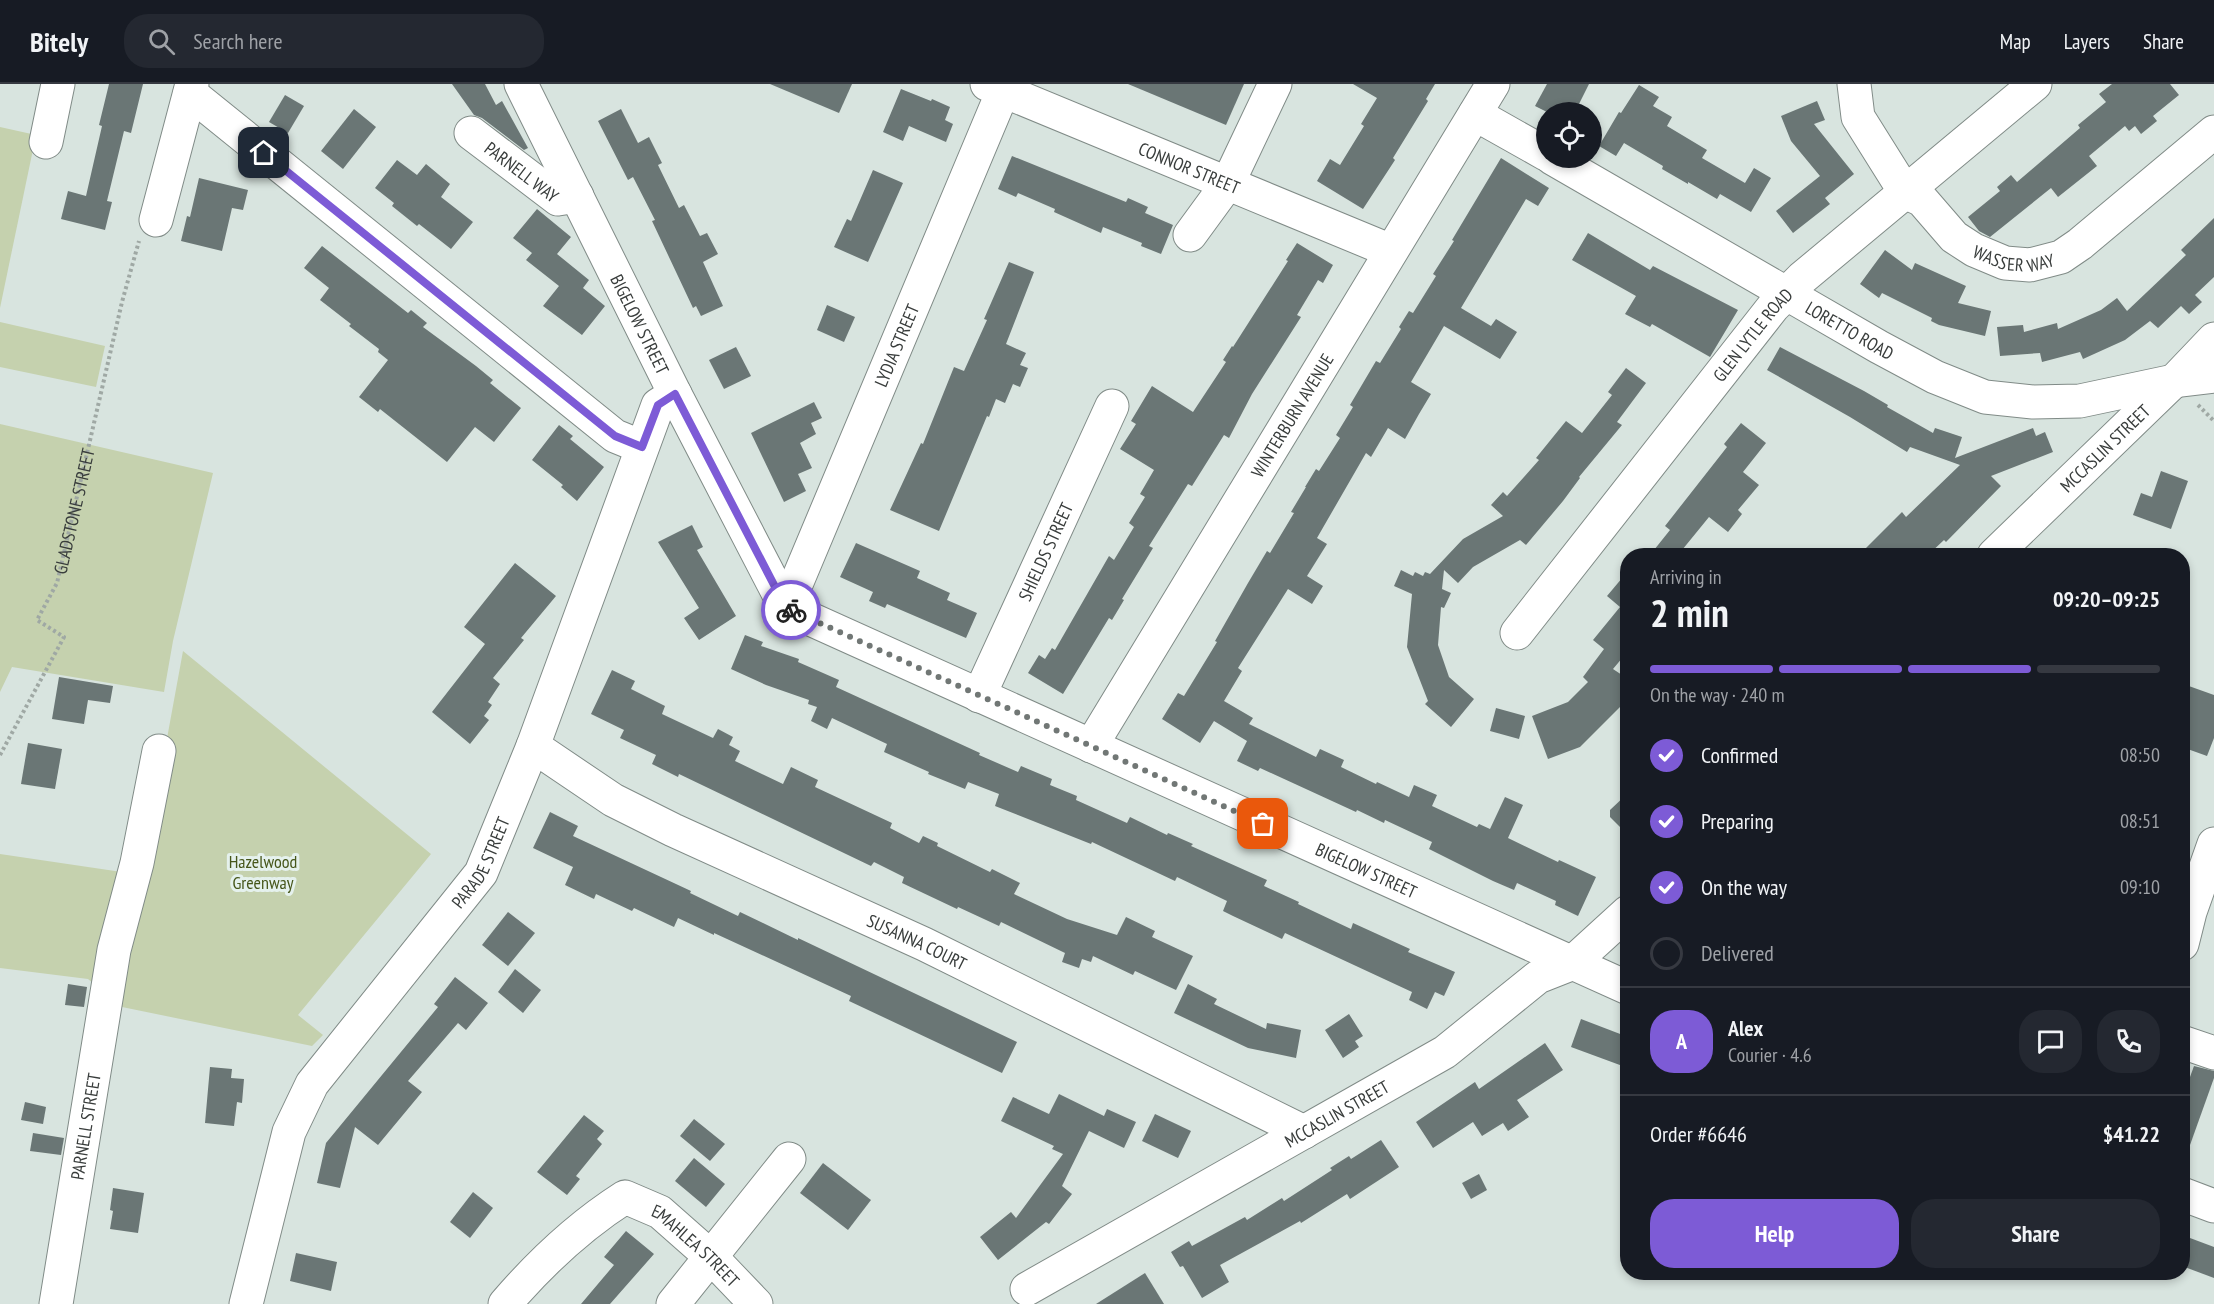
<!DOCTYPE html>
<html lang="en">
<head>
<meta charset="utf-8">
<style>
  body { margin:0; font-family:"PT Sans Narrow",sans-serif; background:#242831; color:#f1f3f6; height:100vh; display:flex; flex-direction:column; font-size:22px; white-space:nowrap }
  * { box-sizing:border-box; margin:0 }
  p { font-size:20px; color:#9ea1a6 }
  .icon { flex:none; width:33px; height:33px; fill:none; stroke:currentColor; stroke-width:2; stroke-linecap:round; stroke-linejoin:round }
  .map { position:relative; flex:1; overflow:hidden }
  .side { position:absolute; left:1620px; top:464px; width:570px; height:732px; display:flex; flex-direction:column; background:#171b24; border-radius:24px; box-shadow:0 3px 9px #0003 }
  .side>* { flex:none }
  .buttons { position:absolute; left:1536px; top:18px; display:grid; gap:12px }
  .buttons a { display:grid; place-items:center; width:66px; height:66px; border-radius:50%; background:#171b24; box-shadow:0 3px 9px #0003; font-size:30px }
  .pin { position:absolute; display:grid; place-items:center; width:51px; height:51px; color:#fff; margin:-26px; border-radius:12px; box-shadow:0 3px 9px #0006 }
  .courier { position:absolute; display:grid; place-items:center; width:60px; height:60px; margin:-30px; border:4px solid #7d5bd6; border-radius:50%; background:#fff; color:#222; box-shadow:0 2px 8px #0007 }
  .headline em { font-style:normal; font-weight:600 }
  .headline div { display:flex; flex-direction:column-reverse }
  .headline { display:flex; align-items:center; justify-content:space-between; height:102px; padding:0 30px }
  h1 { font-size:39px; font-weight:600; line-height:45px }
  .bar { display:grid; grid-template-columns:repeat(4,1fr); gap:9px 6px; align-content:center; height:72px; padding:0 30px }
  .bar i { height:8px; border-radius:4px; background:#363941 }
  .bar .selected { background:#7d5bd6 }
  .bar p { grid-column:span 4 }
  .line { display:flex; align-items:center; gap:15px; padding:0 30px; border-top:2px solid #363941 }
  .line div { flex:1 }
  .round { display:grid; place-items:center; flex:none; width:63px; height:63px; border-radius:24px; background:#242831 }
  ol { padding:0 30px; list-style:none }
  li { display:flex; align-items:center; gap:18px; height:66px }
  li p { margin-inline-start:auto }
  li .icon { padding:6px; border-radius:50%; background:#7d5bd6; color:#fff; stroke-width:4 }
  li:last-child { color:#9ea1a6 }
  li i { width:33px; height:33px; border:3px solid #363941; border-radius:50% }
  .action { display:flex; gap:12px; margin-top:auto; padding:12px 30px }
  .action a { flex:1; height:69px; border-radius:24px; background:#7d5bd6; color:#fff; font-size:24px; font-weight:600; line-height:69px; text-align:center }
  .action a+a { background:#242831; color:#f1f3f6 }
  header { display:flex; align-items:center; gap:36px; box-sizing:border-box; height:84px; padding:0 30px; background:#171b24; border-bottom:2px solid #363941 }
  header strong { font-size:28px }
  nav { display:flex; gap:33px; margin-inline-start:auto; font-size:21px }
  .search { width:420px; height:54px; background:#242831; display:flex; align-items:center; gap:15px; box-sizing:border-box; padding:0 21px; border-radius:24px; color:#9ea1a6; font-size:22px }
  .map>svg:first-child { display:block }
</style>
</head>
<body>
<header>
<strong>Bitely</strong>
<div class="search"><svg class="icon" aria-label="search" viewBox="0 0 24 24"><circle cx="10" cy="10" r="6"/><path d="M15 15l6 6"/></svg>Search here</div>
<nav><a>Map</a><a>Layers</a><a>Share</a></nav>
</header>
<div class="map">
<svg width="2214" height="1220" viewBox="0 0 2214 1220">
  <rect width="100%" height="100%" fill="#d8e4df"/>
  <g fill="#c5d1ae">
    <path d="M0 43 36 51 0 224Z"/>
    <path d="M0 238 105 262 96 303 0 283Z"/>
    <path d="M0 340 213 389 173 557 164 608 12 583 0 608Z"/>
    <path d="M183 567 431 770 298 931 323 951 312 962 122 923 88 895 0 884V770L142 791Z"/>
  </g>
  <g fill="#6a7675">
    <path d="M109 0H143L131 49 124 47 107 117 112 118 105 146 61 135 68 107 86 112 102 42 99 41Z"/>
    <path d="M452 0H485L496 21 502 17 528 64 524 66 482 34 474 31Z"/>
    <path d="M770 0H852L839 29Z"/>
    <path d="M1128 0H1244L1226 41Z"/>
    <path d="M1353 0H1435L1426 15 1428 17 1393 74 1395 76 1363 125 1317 97 1330 75 1340 81 1364 42 1361 40 1377 14Z"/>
    <path d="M1547 0H1589L1575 28H1547L1535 22Z"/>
    <path d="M2112 0H2170L2179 11 2153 32 2157 37 2141 50 2135 42 2129 47 2125 42 2089 72 2097 82 2058 113 2051 104 1990 153 1979 147 1968 133 2000 107 1997 103 2011 91 2017 98 2080 44 2078 41 2106 18 2099 10Z"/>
    <path d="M1639 1 1659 13 1653 22 1672 33 1667 42 1707 66 1702 74 1745 99 1754 84 1771 94 1751 128 1720 110 1717 115 1688 98V100L1662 85 1663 82 1624 59 1616 72 1599 62 1619 28 1621 29Z"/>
    <path d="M901 5 931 17 932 15 950 23 945 36 953 40 946 58 909 42 903 57 883 48Z"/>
    <path d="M285 11 304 22 288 49 269 38Z"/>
    <path d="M1817 17 1825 36 1814 40 1854 90 1825 114 1830 120 1793 149 1776 127 1820 92 1791 57 1781 32Z"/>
    <path d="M354 25 376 43 343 85 321 67Z"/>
    <path d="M621 25 638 59 649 53 662 79 658 81 679 124 684 121 700 152 707 149 718 170 703 178 723 222 701 232 696 222 693 224 652 137 655 136 633 93 628 96 598 37Z"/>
    <path d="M1012 72 1126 118 1128 114 1148 123 1145 129 1173 141 1161 170 1141 162 1142 159 1103 143 1101 149 1054 128 1055 125 1018 109 1016 113 998 105Z"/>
    <path d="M1501 74 1549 104 1538 122 1526 115 1461 224 1491 242 1496 235 1517 248 1500 275 1444 242 1411 298 1431 310 1419 330 1405 355 1388 344 1371 373 1366 369 1317 454 1327 460 1307 492 1323 502 1312 520 1288 505 1238 584 1242 587 1224 617 1253 634 1249 640 1316 673 1320 665 1344 676 1341 683 1376 700 1377 698 1409 713 1414 701 1437 711 1432 722 1477 743 1479 740 1490 745 1505 713 1523 721 1508 754 1558 778 1559 776 1596 793 1578 832 1555 821 1556 817 1517 799 1514 806 1493 797 1429 765 1432 758 1385 736 1384 739 1357 726 1356 728 1260 684 1258 687 1237 677 1247 657 1214 637 1200 659 1162 635 1178 609 1184 612 1217 558 1215 557 1248 499 1267 467 1270 469 1294 429 1291 428 1306 403H1305L1316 385 1319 387 1340 354 1336 351 1353 323 1350 321 1376 277 1380 279 1401 245 1399 243 1409 227 1413 229 1436 192 1433 190 1454 157 1452 156Z"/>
    <path d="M397 76 417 91 426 80 450 100 441 113 473 138 451 165 419 140 417 142 392 122 394 119 375 104Z"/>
    <path d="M873 86 903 99 868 178 834 163 847 135 851 137Z"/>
    <path d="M199 94 248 106 243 126 232 124 222 167 181 157 187 132 190 133Z"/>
    <path d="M537 125 571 153 557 170 589 196 583 204 605 222 582 251 543 222 559 202 526 176 532 169 513 154Z"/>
    <path d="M2214 134V193L2195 211 2202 218 2189 230 2181 222 2158 244 2150 237 2125 256 2083 275 2080 268 2042 278 2040 269 2000 272 1997 243 2023 241 2024 248 2057 239 2058 245 2101 226 2117 214 2127 227 2186 171 2181 166Z"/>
    <path d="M1588 149 1650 186 1653 182 1738 226 1710 273 1652 240 1650 243 1625 230 1636 212 1572 176Z"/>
    <path d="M1297 159 1333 181 1323 199 1318 196 1297 231 1301 233 1252 310 1229 354 1224 351 1192 402 1188 400 1149 462 1153 464 1122 515 1124 516 1112 536 1109 534 1063 610 1028 589 1039 571 1045 575 1052 564 1055 566 1109 472 1114 476 1134 443 1129 439 1145 413 1140 410 1154 386 1120 365 1136 340 1131 337 1152 302 1193 328 1226 278 1223 276 1232 262 1233 263 1288 177 1286 176Z"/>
    <path d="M322 162 408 229 411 226 427 239 423 243 476 282 493 296 490 299 521 324 494 358 475 343 447 378 380 325 378 328 359 313 388 276 378 268 379 265 349 242 351 240 320 216 329 204 304 184Z"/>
    <path d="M1885 166 1912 186 1915 179 1966 202 1958 219 1991 227 1985 252 1939 241 1931 237 1932 234 1882 209 1879 214 1860 200Z"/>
    <path d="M1009 178 1034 188 1006 260 1026 269 1020 281 1028 284 1020 303 1013 300 1005 319 996 315 989 333 987 332 939 447 890 426 921 359 923 360 954 283 964 287 987 236 984 235Z"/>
    <path d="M827 221 855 233 844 258 817 246Z"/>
    <path d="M736 263 751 292 724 305 709 276Z"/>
    <path d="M1780 263 1864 307 1888 321 1887 323 1933 349 1935 344 1962 353 1955 374 2033 344 2036 352 2045 348 2053 368 1991 392 2001 402 1946 458 1944 456 1928 471H1859L1902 428 1906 433 1960 381 1910 363 1907 368 1850 333 1767 286Z"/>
    <path d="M1626 284 1646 299 1617 338 1622 341 1579 393 1580 394 1563 417 1526 461 1520 456 1473 483 1458 499 1444 486 1442 505 1451 509 1444 524 1441 523 1438 561 1449 593 1474 615 1451 643 1425 620 1428 617 1407 563 1412 510 1394 502 1401 486 1413 492 1415 488 1423 492 1425 488 1430 490 1463 455 1503 432 1491 421 1503 408 1507 412 1539 376 1536 374 1566 337 1582 349 1612 311 1608 308Z"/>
    <path d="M814 318 822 334 811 339 816 350 800 359 812 384 798 390 806 407 784 418 751 349Z"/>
    <path d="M1741 339 1766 359 1743 388 1759 401 1738 426 1742 430 1728 448 1709 433 1678 471H1650L1670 446 1665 442 1727 363 1724 360Z"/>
    <path d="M559 341 573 352 570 355 604 383 577 417 561 403 563 401 532 376Z"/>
    <path d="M2161 387 2188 397 2171 445 2133 431 2141 409 2152 413Z"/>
    <path d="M692 441 703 463 697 466 736 532 699 556 684 534 699 524 658 458Z"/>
    <path d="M856 459 920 487 917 494 950 509 947 516 977 529 966 554 887 520 885 524 869 517 873 508 840 493Z"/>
    <path d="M515 479 556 512 521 554 524 556 493 594 500 600 488 618 492 621 484 632 489 636 470 660 432 628 485 560 464 543Z"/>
    <path d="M1628 487V567L1613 585 1628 595V615L1580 663 1548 675 1532 632 1568 618 1588 598 1583 593 1604 565 1593 556 1620 523 1607 512Z"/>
    <path d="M745 551 763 558 761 562 799 575 798 578 839 596 836 603 980 669 979 671 1018 688 1021 682 1052 695 1050 701 1077 712 1076 716 1127 739 1130 733 1167 751 1168 749 1193 760 1191 762 1267 796 1264 802 1299 818 1298 820 1351 845 1353 839 1410 865 1408 868 1455 888 1444 912 1435 908 1427 925 1409 916 1412 908 1285 849 1282 855 1233 832 1223 827 1227 817 1177 793 1175 797 1092 758 1091 760 995 722 999 710 968 698 965 705 928 690 929 688 884 668 887 660 832 634 827 645 811 637 817 623 808 620 809 616 766 601 731 585Z"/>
    <path d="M612 586 635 597 631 605 665 622 662 630 713 654 718 645 733 653 729 661 740 667 735 677 783 700 791 683 818 696 815 703 892 739 890 744 919 759 923 752 938 759 937 762 990 788 992 785 1020 799 1014 810 1067 835 1117 851 1126 833 1155 847 1152 853 1193 872 1176 906 1135 887 1133 891 1093 872 1091 878 1082 875 1079 884 1062 878 1065 869 1001 838 999 842 958 823 957 825 902 799 904 793 874 778 871 782 679 690 678 693 652 680 656 671 620 654 624 646 591 630Z"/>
    <path d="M59 593 113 602 110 619 88 616 84 640 52 635Z"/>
    <path d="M2186 601 2214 611V654L2207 672 2182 663V612Z"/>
    <path d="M1496 624 1525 632 1519 655 1490 647Z"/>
    <path d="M28 659 62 665 55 705 21 700Z"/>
    <path d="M1628 709V751L1610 733V726Z"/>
    <path d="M550 728 578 742 573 752 691 807 690 809 738 832 740 828 798 856V854L1017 958 1002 989 849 917 851 912 714 849V851L678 834 674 843 634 824 632 827 596 810 594 815 565 801 573 783 533 764Z"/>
    <path d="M508 828 535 849 508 882 482 861Z"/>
    <path d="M515 885 541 906 523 929 498 908Z"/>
    <path d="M455 893 488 919 466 946 458 939 408 997 422 1008 378 1061 355 1043 340 1104 317 1099 326 1059 438 923 434 920Z"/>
    <path d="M68 900 87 903 84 923 65 921Z"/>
    <path d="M1188 900 1217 915 1214 920 1266 945 1267 939 1301 946 1296 974 1248 964 1174 929Z"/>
    <path d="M1349 930 1363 952 1355 957 1359 963 1343 974 1325 946Z"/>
    <path d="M1581 935 1628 953V984L1571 963Z"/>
    <path d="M1545 959 1563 986 1517 1016 1529 1033 1508 1047 1503 1039 1482 1052 1473 1038 1433 1064 1416 1038 1475 998 1479 1005Z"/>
    <path d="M2194 982 2214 987V994L2185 1075 2182 1074V1015Z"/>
    <path d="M210 983 232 985 231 994 244 995 242 1019 237 1018 234 1042 205 1039Z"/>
    <path d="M1059 1010 1104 1032 1107 1025 1136 1038 1124 1064 1089 1047 1062 1102 1072 1110 1049 1140 1046 1138 998 1176 980 1153 1011 1128 1016 1134 1063 1070 1052 1065 1054 1062 1001 1037 1013 1013 1049 1030Z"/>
    <path d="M25 1018 46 1023 43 1040 21 1036Z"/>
    <path d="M1155 1030 1191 1047 1178 1074 1142 1057Z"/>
    <path d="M584 1031 604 1047 597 1055 602 1060 576 1092 580 1095 567 1111 537 1088Z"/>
    <path d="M694 1035 725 1060 710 1077 680 1052Z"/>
    <path d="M33 1049 64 1054 61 1071 30 1067Z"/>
    <path d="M1381 1056 1399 1083 1350 1115 1347 1110 1301 1139 1300 1137 1220 1181 1229 1198 1202 1214 1183 1182 1180 1183 1171 1168 1189 1157 1192 1162 1245 1133 1247 1136 1282 1114 1284 1117 1332 1086 1330 1084 1349 1072 1351 1075Z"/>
    <path d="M694 1074 725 1100 706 1123 675 1097Z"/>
    <path d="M823 1079 871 1116 848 1146 800 1109Z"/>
    <path d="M1479 1090 1487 1106 1471 1115 1462 1099Z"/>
    <path d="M113 1104 144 1109 138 1149 110 1145 113 1127 110 1126Z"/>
    <path d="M473 1108 493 1124 470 1154 450 1138Z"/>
    <path d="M626 1147 654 1170 610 1220H581L614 1181 604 1173Z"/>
    <path d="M2182 1151 2214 1163V1194L2182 1182Z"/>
    <path d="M296 1169 337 1178 331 1207 290 1197Z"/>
    <path d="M1145 1189 1164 1220H1096Z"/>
  </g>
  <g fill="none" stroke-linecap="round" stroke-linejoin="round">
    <defs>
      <g id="minor">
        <path id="s2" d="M521 0 675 310 786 524 1628 904"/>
        <path id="s3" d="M987 0 1391 167"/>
        <path id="s4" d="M1854 0 1858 33 1905 108 1922 116 1954 153 1974 166 2005 179 2030 181 2061 173 2080 160 2214 48"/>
        <path d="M190 9 615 352 642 363"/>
        <path d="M1475 30 1546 70"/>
        <path id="s5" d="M471 49 558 115 577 112"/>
        <path d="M46 58 58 0"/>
        <path id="s6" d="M1552 74 1879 263 1935 293 1985 313 2033 318 2080 317 2174 297 2214 292"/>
        <path d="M156 136 192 0"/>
        <path d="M1190 151 1228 99 1275 0"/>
        <path id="s7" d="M1994 471 2174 297 2214 255"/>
        <path id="s8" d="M786 524 1003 7 1008 0"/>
        <path id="s9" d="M1517 549 1773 223 1802 194 2035 0"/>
        <path id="s10" d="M979 612 1112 322"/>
        <path id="s11" d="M533 662 613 716 673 746 924 860 1304 1048"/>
        <path id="s12" d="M1091 662 1493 0"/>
        <path d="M2182 860 2190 828 2214 760"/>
        <path d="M2182 958 2214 969"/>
        <path d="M2182 1110 2214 1122"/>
        <path id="s13" d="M1027 1205 1445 968 1538 893 1571 880 1628 828"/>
        <path id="s14" d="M56 1220 114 866 137 779 159 667"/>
        <path id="s15" d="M246 1220 289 1048 312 1000 481 789 533 662 658 321 675 310"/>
        <path id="s16" d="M505 1220C541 1178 578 1143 625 1113L660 1128 711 1173 756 1220"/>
        <path d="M673 1220 789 1075"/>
      </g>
    </defs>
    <use href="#minor" stroke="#808b87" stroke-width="35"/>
    <g stroke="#9fa8a4" stroke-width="4" stroke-dasharray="3 3" stroke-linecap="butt">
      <path d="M2198 321 2214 337"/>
      <path id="s1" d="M0 671 64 553 37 536 57 499 122 218 139 157"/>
    </g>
    <use href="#minor" stroke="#fff" stroke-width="33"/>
  </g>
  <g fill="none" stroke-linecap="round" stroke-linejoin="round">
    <path stroke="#717775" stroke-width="6" stroke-dasharray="0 10.8" d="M791 526 1263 740"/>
    <path stroke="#7d5bd6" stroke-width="8" d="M264 69 615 352 642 363 658 321 675 310 786 524 791 526"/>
  </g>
  <g text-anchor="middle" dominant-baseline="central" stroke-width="6" stroke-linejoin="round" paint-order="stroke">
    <g font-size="18" fill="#393d3c" stroke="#e5f1ed">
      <text stroke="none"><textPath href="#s3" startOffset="219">CONNOR STREET</textPath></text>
      <text stroke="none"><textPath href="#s5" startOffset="64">PARNELL WAY</textPath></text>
      <text stroke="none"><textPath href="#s4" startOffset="255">WASSER WAY</textPath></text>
      <text stroke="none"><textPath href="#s2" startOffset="268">BIGELOW STREET</textPath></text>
      <text stroke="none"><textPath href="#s6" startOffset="344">LORETTO ROAD</textPath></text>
      <text stroke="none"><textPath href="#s9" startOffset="380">GLEN LYTLE ROAD</textPath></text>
      <text stroke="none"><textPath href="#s8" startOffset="285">LYDIA STREET</textPath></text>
      <text stroke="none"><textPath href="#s12" startOffset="387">WINTERBURN AVENUE</textPath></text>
      <text stroke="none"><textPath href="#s7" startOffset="154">MCCASLIN STREET</textPath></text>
      <text stroke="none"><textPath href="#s1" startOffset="282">GLADSTONE STREET</textPath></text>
      <text stroke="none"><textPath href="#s10" startOffset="159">SHIELDS STREET</textPath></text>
      <text stroke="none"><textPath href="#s15" startOffset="510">PARADE STREET</textPath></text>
      <text stroke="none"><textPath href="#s2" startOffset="1224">BIGELOW STREET</textPath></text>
      <text stroke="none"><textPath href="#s11" startOffset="432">SUSANNA COURT</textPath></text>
      <text stroke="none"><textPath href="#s13" startOffset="356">MCCASLIN STREET</textPath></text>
      <text stroke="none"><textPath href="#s14" startOffset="180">PARNELL STREET</textPath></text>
      <text stroke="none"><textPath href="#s16" startOffset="248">EMAHLEA STREET</textPath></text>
    </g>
    <g font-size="18" fill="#46561a" stroke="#e5f1ed">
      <text x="263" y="777">Hazelwood<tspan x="263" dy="21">Greenway</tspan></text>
    </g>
  </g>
</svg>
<div class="buttons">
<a><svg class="icon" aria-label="locate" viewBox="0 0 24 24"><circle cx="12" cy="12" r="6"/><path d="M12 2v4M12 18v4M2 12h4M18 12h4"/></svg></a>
</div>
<div class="pin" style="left:1263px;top:740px;background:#ea580c"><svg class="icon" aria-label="bag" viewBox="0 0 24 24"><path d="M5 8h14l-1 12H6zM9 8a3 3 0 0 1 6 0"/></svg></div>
<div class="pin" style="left:264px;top:69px;background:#1f2937"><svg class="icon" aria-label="home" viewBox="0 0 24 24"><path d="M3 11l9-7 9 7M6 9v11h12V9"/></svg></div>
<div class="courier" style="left:791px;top:526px"><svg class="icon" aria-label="bike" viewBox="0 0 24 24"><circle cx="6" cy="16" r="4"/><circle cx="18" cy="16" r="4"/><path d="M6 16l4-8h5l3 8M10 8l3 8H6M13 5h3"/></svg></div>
<section class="side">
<div class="headline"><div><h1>2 min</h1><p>Arriving in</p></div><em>09:20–09:25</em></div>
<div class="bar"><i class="selected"></i><i class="selected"></i><i class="selected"></i><i></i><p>On the way · 240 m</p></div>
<ol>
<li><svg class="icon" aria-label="check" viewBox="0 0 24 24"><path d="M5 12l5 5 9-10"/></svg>Confirmed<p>08:50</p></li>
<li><svg class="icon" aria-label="check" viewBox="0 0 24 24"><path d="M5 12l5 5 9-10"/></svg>Preparing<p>08:51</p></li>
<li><svg class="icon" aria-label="check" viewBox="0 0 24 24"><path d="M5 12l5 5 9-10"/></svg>On the way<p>09:10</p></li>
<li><i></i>Delivered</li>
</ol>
<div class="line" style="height:108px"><b class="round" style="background:#7d5bd6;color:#fff">A</b><div><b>Alex</b><p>Courier · 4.6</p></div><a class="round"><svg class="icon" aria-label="chat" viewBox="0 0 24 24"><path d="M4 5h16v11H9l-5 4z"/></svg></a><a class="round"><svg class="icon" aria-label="phone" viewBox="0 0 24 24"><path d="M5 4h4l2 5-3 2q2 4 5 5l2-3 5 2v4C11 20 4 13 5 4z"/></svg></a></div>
<div class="line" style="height:78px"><div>Order #6646</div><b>$41.22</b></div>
<div class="action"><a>Help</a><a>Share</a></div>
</section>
</div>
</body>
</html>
